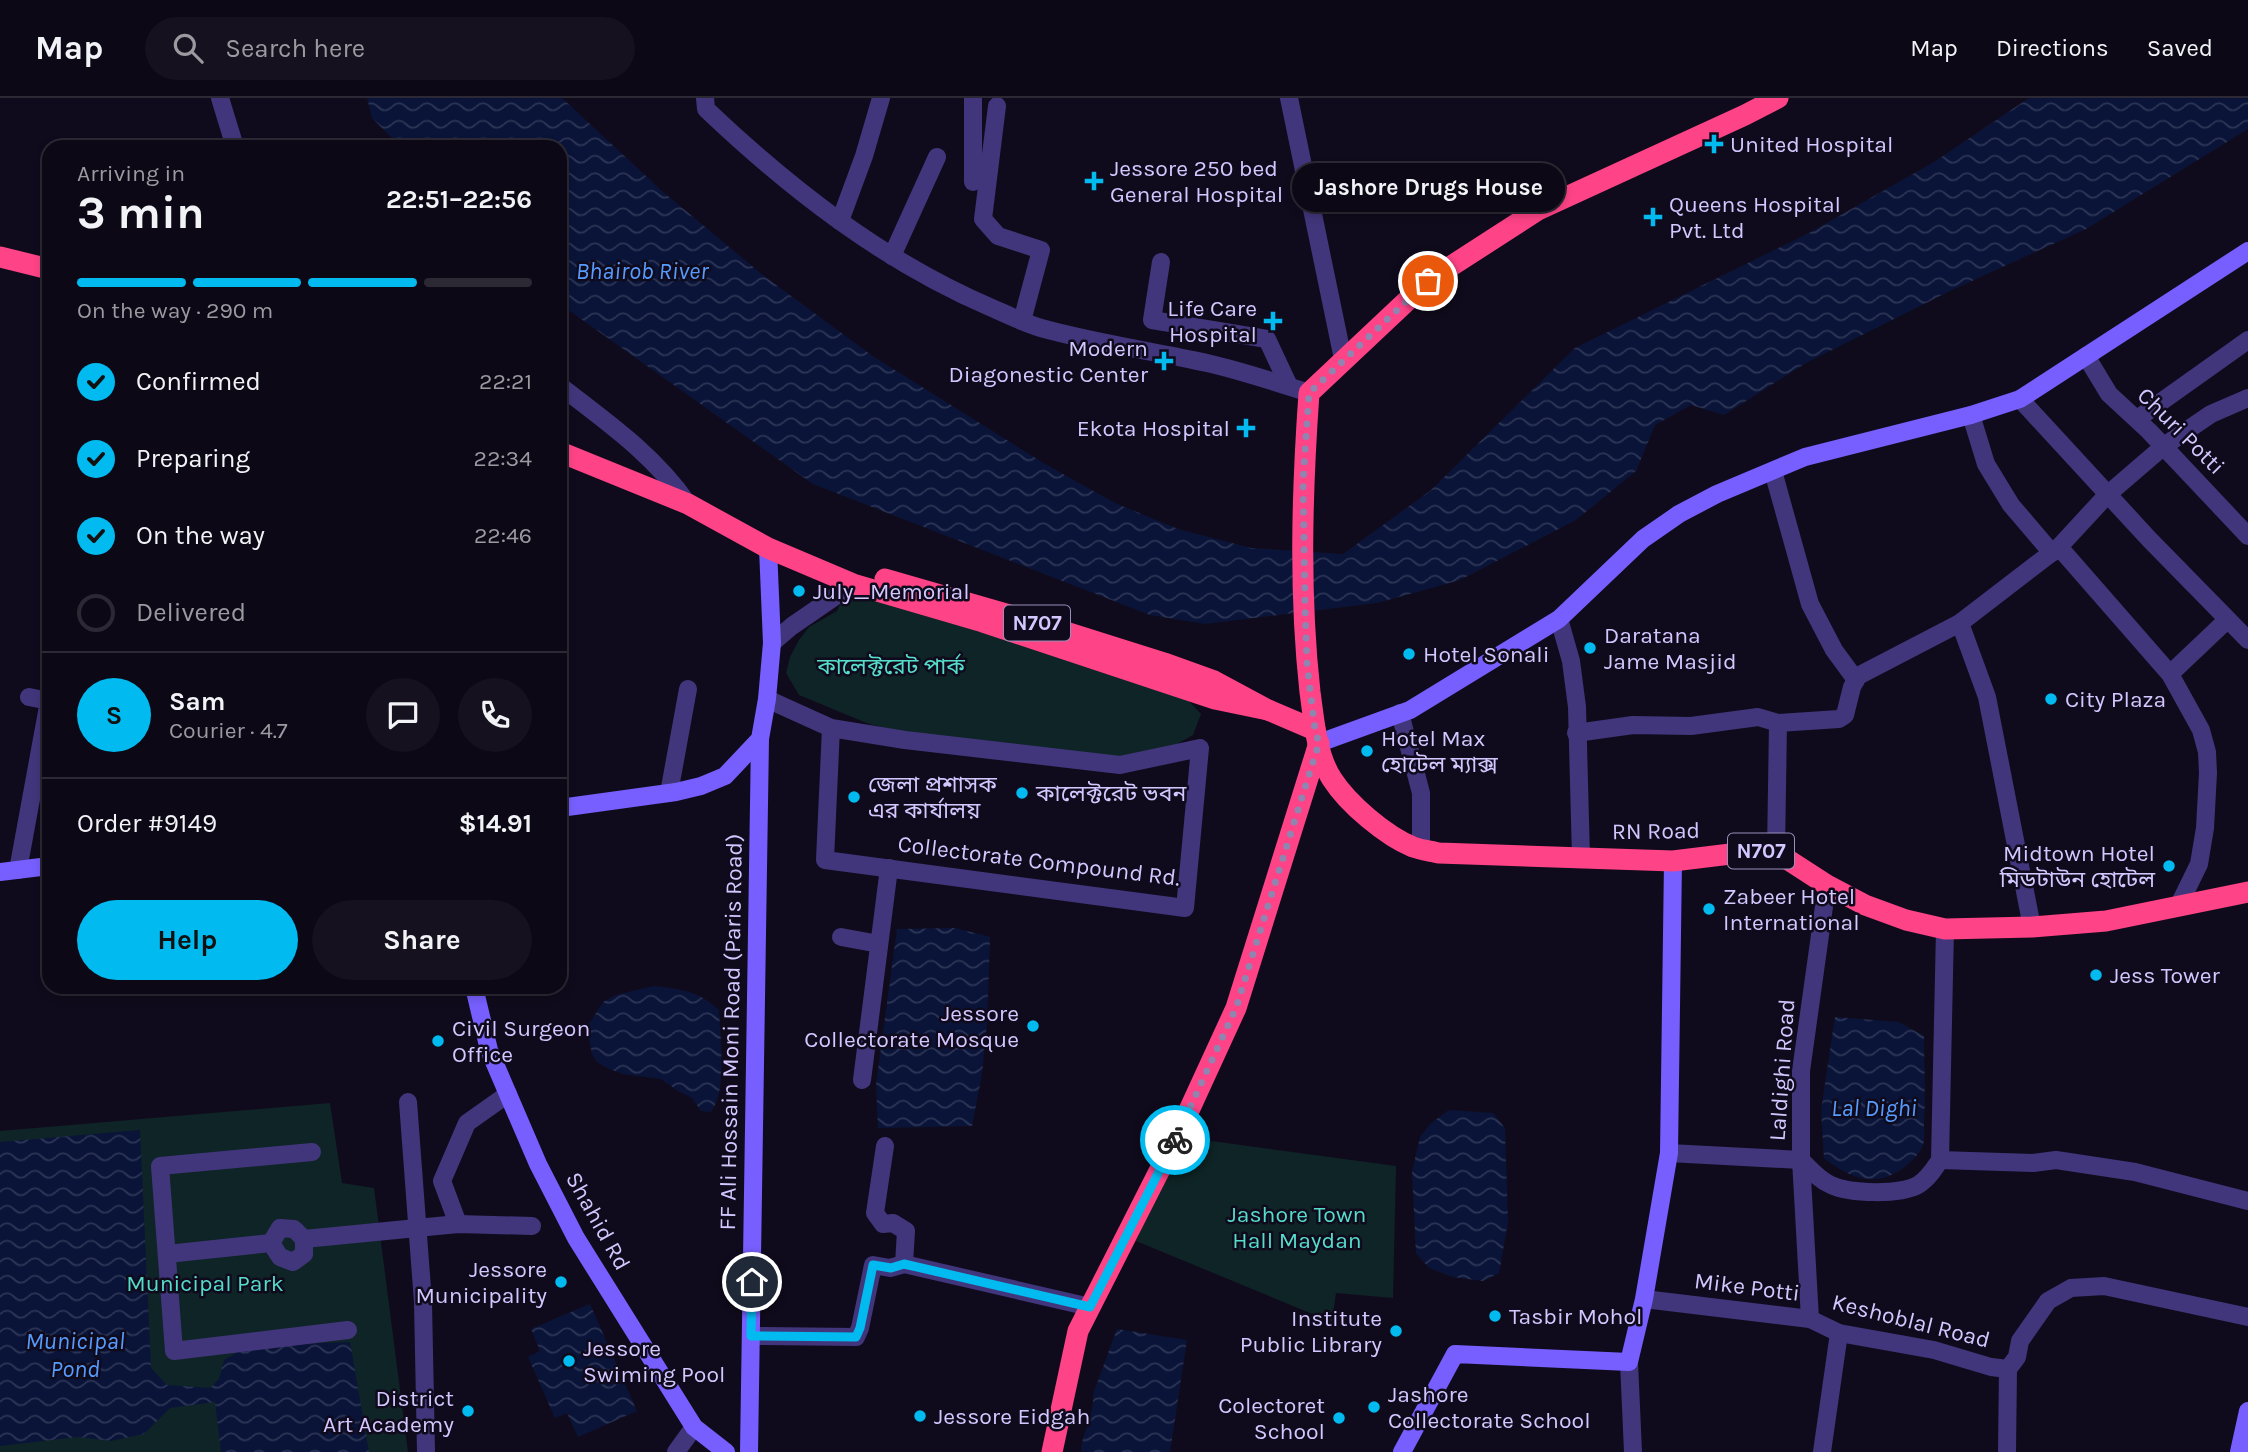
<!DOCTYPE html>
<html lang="en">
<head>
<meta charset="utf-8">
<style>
  body { margin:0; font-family:Karla,"Noto Sans Bengali",sans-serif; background:#15111e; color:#f1f3f6; height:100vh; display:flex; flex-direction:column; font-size:26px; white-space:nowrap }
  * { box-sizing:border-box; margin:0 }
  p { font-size:23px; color:#9a9aa0 }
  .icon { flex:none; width:38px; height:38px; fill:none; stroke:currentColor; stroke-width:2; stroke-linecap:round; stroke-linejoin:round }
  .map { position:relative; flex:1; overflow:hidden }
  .drawer { position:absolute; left:42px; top:42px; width:525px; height:854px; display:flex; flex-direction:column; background:#0c0815; border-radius:21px; box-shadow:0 4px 10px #0003,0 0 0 2px #2c2934 }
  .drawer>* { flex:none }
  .pin { position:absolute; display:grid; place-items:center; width:60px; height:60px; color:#fff; margin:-30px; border:4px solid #fff; border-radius:50%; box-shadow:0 2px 7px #0007 }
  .courier { position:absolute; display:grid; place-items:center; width:70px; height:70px; margin:-35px; border:5px solid #01bbf0; border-radius:50%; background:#fff; color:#222; box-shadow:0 2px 9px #0007 }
  .bubble { position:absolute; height:49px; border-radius:24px; background:#0c0815; box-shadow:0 4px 10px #0003,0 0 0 2px #2c2934; font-size:23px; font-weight:700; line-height:49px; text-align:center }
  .summary em { font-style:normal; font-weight:700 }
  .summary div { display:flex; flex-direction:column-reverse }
  .summary { display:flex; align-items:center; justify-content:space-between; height:119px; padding:0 35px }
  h1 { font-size:46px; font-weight:700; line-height:52px }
  .bar { display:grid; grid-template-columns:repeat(4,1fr); gap:10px 7px; align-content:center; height:84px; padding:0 35px }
  .bar i { height:9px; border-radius:5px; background:#2c2934 }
  .bar .on { background:#01bbf0 }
  .bar p { grid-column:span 4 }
  .line { display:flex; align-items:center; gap:18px; padding:0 35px; border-top:2px solid #2c2934 }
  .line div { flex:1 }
  .round { display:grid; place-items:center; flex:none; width:74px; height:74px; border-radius:37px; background:#15111e }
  ol { padding:0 35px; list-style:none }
  li { display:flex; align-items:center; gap:21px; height:77px }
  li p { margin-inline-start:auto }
  li .icon { padding:7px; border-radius:50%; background:#01bbf0; color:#111; stroke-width:4 }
  li:last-child { color:#9a9aa0 }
  li i { width:38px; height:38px; border:4px solid #2c2934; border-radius:50% }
  .action { display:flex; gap:14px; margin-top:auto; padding:14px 35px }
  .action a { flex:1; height:80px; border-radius:42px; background:#01bbf0; color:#111; font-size:28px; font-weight:700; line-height:80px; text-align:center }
  .action a+a { background:#15111e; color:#f1f3f6 }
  header { display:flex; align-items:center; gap:42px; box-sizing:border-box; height:98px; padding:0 35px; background:#0c0815; border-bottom:2px solid #2c2934 }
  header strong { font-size:33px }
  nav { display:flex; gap:38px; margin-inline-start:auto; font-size:24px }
  .search { width:490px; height:63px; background:#15111e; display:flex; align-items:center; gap:18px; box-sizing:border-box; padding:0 24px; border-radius:38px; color:#9a9aa0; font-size:26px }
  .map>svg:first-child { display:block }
</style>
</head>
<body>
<header>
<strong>Map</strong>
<div class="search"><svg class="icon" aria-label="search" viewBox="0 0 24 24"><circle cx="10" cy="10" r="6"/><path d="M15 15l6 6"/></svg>Search here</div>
<nav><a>Map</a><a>Directions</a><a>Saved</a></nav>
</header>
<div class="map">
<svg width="2248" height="1354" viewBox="0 0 2248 1354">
  <defs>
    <pattern id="water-waves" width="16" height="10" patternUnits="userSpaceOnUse" patternTransform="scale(1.75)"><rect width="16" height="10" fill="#091438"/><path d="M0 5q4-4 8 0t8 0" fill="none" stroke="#2c3556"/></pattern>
  </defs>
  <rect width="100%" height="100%" fill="#100b1c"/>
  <g fill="#0f2426">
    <path d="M855 491 1185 599 1201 616 1193 637 1170 650 1122 661 906 635 869 626 799 597 786 575 790 559 799 542 809 529 837 513 842 502Z"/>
    <path d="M330 1005 342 1085 374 1090 408 1354H0V1033Z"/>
    <path d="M1182 1039 1396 1068 1393 1200 1336 1195 1332 1224 1136 1143Z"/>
  </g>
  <g fill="url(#water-waves)">
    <path d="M367 0H562L662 93 764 178 874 259 1045 366 1115 405 1178 431 1251 450 1343 456 1430 393 1575 250 1811 134 1934 64 2029 0H2248V31L2086 131 1952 192 1806 265 1724 317 1691 307 1655 327 1636 373 1576 422 1460 482 1377 505 1205 526 1150 517 813 386 560 206V49H401L372 20Z"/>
    <path d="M955 830 990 839 987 925 982 976 972 1028 878 1030 876 987 897 831Z"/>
    <path d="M654 888C680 891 699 893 719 912 720 940 728 990 711 1014L701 1013 692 1000 678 993 661 981 623 976 607 970 597 964 592 956 587 929 603 904 616 897Z"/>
    <path d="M1835 919 1899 924 1924 938C1924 967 1926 997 1924 1025 1924 1032 1925 1041 1923 1047 1921 1054 1912 1063 1906 1068 1877 1091 1850 1081 1824 1060L1821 1012Z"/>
    <path d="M1449 1012 1493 1015 1505 1030 1508 1124 1499 1175 1483 1183 1453 1179 1429 1170 1416 1155 1412 1074 1420 1039 1430 1026Z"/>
    <path d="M140 1032 151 1270 167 1287 210 1290 219 1281 224 1262 248 1248 350 1244 369 1354H221L215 1304 170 1310 144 1336 111 1343 78 1339 0 1348V1044Z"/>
    <path d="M590 1206 637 1313 578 1339 567 1315 555 1320 528 1259 540 1253 531 1231Z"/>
    <path d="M1117 1231 1187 1242 1170 1354H1081C1082 1334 1095 1316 1093 1296Z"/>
  </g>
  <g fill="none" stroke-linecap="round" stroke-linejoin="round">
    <g stroke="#41367b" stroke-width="18">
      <path d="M220 0 235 49"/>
      <path d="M705 0 706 11C790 91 884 164 992 210 1008 217 1024 225 1041 230 1095 245 1152 253 1207 265 1242 273 1275 284 1309 295"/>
      <path d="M973 0V84"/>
      <path d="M1289 0 1343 261"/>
      <path d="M997 8 983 121 998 138 1041 152 1022 223"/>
      <path d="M840 123 864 58 881 0"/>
      <path d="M892 158 937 59"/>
      <path d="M1161 164 1152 222 1267 241 1289 288"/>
      <path d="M2086 258 2109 296 2149 333 2248 438"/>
      <path d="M560 288C607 324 654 357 688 406"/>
      <path d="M2020 301 2149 441 2248 542"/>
      <path d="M1971 317 1986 366 2011 407 2052 455"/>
      <path d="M2137 321 2248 242"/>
      <path d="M1773 373 1810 506 1834 552 1856 582"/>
      <path d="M2059 449 2170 576 2201 632 2207 654 2208 675 2205 730 2199 766 2178 809"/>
      <path d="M1559 521 1571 563 1577 609 1581 760"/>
      <path d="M1960 525 1987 599 2032 829"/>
      <path d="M772 545 792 528 853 486"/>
      <path d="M2170 576 2227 522"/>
      <path d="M767 601 831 630 905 642 1120 667 1200 650 1185 810 825 762 831 630"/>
      <path d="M1400 615 1421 695V751"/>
      <path d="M1576 635 1633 627 1691 628 1758 619 1778 625 1839 621 1845 617 1852 589 1858 578 1960 525 2059 449 2107 397 2164 348 2211 316 2248 300"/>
      <path d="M669 695 688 591"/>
      <path d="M1776 754 1778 625"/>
      <path d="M18 772 49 603 29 599"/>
      <path d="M841 839 879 846"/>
      <path d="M862 982 889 770"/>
      <path d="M408 1004 423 1204 426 1354"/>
      <path d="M312 1054 160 1068 174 1253 348 1232"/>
      <path d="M1669 1055 1801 1062"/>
      <path d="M1801 1062C1810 1071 1819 1082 1831 1087 1851 1096 1899 1097 1918 1087 1928 1081 1934 1071 1940 1062L1945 831"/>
      <path d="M1940 1062 2033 1065 2056 1062 2135 1074 2248 1103"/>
      <path d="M458 1126 442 1083 467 1025 508 996"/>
      <path d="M280 1130 294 1131 304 1141V1156L293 1164 280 1159 271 1145Z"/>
      <path d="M304 1141 458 1126 532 1128"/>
      <path d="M167 1156 271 1145"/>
      <path d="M904 1166 1090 1209"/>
      <path d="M1644 1201 1810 1221 1839 1235 1934 1252 1991 1269 2008 1271 2017 1259 2020 1243 2048 1203 2071 1190 2104 1188 2248 1219"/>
      <path d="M1810 1221 1801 1062V973L1827 787"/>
      <path d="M751 1238 856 1239 860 1230 873 1167 890 1170 904 1166 906 1133 893 1125 883 1126 875 1115 885 1048"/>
      <path d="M1629 1264 1633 1354"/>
      <path d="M676 1354 694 1329"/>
      <path d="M1822 1354 1839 1235"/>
      <path d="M2007 1354 2008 1271"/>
    </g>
    <g stroke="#765ffe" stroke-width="18">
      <path d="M1319 645 1410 612 1559 521 1643 441 1679 416 1717 396 1805 359 1971 317 2020 301 2248 153"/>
      <path d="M560 710 676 694 701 688 725 678 760 641 767 601 772 545 768 450"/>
      <path d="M0 774 49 768"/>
      <path d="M474 889 489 952 538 1066 576 1140 694 1329 726 1354"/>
      <path d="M749 1354 760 641"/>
      <path d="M1402 1354 1455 1256 1629 1264 1644 1201 1669 1055 1673 763"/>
      <path d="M2239 1354 2248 1313"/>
    </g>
    <g stroke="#fe4386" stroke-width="21">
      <path d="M1778 0 1745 17 1538 112 1428 183 1309 295C1302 394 1299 495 1310 594 1314 622 1316 656 1332 681 1348 706 1386 738 1413 749 1421 752 1431 753 1439 755L1673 763 1755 753 1776 754 1827 787 1865 807 1906 822 1945 831 2032 829 2106 823 2248 794"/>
      <path d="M0 159 49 171"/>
      <path d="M560 354 688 406 768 450 853 486 983 524 1215 601 1268 612"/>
      <path d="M885 481 1034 524 1164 565 1214 583 1268 612 1315 632"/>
      <path d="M1052 1354 1078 1233 1180 1032 1236 910 1319 645"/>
    </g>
  </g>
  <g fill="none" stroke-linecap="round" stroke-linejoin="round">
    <path stroke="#8f85b0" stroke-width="7" stroke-dasharray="0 12.6" d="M1175 1042 1236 910 1319 645 1315 632 1307 566 1305 509 1303 383 1309 295 1428 183"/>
    <path stroke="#01bbf0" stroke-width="9" d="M752 1184 751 1238 856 1239 860 1230 873 1167 891 1170 904 1166 1090 1209 1175 1042"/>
  </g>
  <g fill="#01bbf0" stroke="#100b1c" stroke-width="2.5">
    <path d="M1710.5 35.5h7v7h7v7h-7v7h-7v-7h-7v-7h7z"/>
    <path d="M1090.5 72.5h7v7h7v7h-7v7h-7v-7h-7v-7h7z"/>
    <path d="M1649.5 108.5h7v7h7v7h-7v7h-7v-7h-7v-7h7z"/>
    <path d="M1269.5 212.5h7v7h7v7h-7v7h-7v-7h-7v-7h7z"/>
    <path d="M1160.5 252.5h7v7h7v7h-7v7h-7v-7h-7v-7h7z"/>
    <path d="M1242.5 319.5h7v7h7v7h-7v7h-7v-7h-7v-7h7z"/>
    <circle cx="799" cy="493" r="7"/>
    <circle cx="1590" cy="550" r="7"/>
    <circle cx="1409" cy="556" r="7"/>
    <circle cx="2051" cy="601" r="7"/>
    <circle cx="1367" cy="653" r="7"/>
    <circle cx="1022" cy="695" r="7"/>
    <circle cx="854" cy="699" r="7"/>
    <circle cx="2169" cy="768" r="7"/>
    <circle cx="1709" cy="811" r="7"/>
    <circle cx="2096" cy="877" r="7"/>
    <circle cx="1033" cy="928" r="7"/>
    <circle cx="438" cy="943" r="7"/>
    <circle cx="561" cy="1184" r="7"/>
    <circle cx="1495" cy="1218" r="7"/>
    <circle cx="1396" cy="1233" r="7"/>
    <circle cx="569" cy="1263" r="7"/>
    <circle cx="1374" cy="1309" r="7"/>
    <circle cx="468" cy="1313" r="7"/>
    <circle cx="920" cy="1318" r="7"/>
    <circle cx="1339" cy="1320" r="7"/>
  </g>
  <g text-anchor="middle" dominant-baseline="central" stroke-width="5" stroke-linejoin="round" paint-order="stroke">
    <g fill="#100b1c" stroke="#998fbb" stroke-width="2">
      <rect x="1004" y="507.5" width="66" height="35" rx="5"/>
      <rect x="1728" y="735.5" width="66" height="35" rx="5"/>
    </g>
    <g font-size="21" font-weight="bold" fill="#d4c7ff">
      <text x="1037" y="525">N707</text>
      <text x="1761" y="753">N707</text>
    </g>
    <g font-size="23" fill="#d4c7ff" stroke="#100b1c" text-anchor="start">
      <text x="1730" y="46">United Hospital</text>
      <text x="1110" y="70">Jessore 250 bed<tspan x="1110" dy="26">General Hospital</tspan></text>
      <text x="1669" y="106">Queens Hospital<tspan x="1669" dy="26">Pvt. Ltd</tspan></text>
      <text x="1257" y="210" text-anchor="end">Life Care<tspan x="1257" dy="26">Hospital</tspan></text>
      <text x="1148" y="250" text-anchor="end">Modern<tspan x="1148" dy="26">Diagonestic Center</tspan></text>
      <text x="1230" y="330" text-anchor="end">Ekota Hospital</text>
      <text x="813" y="493">July_Memorial</text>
      <text x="1604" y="537">Daratana<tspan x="1604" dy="26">Jame Masjid</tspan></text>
      <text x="1423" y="556">Hotel Sonali</text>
      <text x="2065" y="601">City Plaza</text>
      <text x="1381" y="640">Hotel Max<tspan x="1381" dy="26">হোটেল ম্যাক্স</tspan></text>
      <text x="868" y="686">জেলা প্রশাসক<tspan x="868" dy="26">এর কার্যালয়</tspan></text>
      <text x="1036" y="695">কালেক্টরেট ভবন</text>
      <text x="2155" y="755" text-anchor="end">Midtown Hotel<tspan x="2155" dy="26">মিডটাউন হোটেল</tspan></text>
      <text x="1723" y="798">Zabeer Hotel<tspan x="1723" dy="26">International</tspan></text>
      <text x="2110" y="877">Jess Tower</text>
      <text x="1019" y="915" text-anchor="end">Jessore<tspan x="1019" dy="26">Collectorate Mosque</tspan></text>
      <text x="452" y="930">Civil Surgeon<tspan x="452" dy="26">Office</tspan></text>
      <text x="547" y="1171" text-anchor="end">Jessore<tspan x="547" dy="26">Municipality</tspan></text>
      <text x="1509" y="1218">Tasbir Mohol</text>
      <text x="1382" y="1220" text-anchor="end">Institute<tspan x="1382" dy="26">Public Library</tspan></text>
      <text x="583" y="1250">Jessore<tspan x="583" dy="26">Swiming Pool</tspan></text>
      <text x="1388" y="1296">Jashore<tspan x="1388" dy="26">Collectorate School</tspan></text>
      <text x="454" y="1300" text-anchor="end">District<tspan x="454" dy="26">Art Academy</tspan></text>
      <text x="1325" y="1307" text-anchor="end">Colectoret<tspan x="1325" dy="26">School</tspan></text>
      <text x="934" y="1318">Jessore Eidgah</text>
    </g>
    <g font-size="23" fill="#d4c7ff" stroke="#100b1c">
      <text transform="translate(2181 333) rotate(45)">Churi Potti</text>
      <text transform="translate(1656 733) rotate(-1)">RN Road</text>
      <text transform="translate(1039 763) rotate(7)">Collectorate Compound Rd.</text>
      <text transform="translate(731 934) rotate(-89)">FF Ali Hossain Moni Road (Paris Road)</text>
      <text transform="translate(1782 972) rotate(-86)">Laldighi Road</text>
      <text transform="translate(598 1123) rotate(61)">Shahid Rd</text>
      <text transform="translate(1747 1189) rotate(7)">Mike Potti</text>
      <text transform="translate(1911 1223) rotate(14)">Keshoblal Road</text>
    </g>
    <g font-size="23" fill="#5dc" stroke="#100b1c">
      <text x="891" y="568">কালেক্টরেট পার্ক</text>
      <text x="1297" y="1116">Jashore Town<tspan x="1297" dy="26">Hall Maydan</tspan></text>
      <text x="205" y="1185">Municipal Park</text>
    </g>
    <g font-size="24" font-style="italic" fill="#569bfe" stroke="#100b1c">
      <text x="642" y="173">Bhairob River</text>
      <text x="1874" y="1010">Lal Dighi</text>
      <text x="75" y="1243">Municipal<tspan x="75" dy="28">Pond</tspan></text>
    </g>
  </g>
</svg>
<div class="pin" style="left:1428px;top:183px;background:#ea580c"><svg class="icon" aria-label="bag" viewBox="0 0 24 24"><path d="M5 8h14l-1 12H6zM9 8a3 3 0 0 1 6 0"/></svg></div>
<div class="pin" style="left:752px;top:1184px;background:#1f2937"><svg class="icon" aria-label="home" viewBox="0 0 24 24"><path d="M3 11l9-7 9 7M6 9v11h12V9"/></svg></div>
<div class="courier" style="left:1175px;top:1042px"><svg class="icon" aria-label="bike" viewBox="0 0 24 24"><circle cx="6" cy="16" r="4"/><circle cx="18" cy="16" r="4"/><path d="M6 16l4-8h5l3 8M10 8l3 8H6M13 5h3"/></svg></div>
<div class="bubble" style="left:1292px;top:65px;width:273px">Jashore Drugs House</div>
<section class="drawer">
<div class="summary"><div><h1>3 min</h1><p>Arriving in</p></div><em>22:51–22:56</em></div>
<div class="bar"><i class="on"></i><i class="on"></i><i class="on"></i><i></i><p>On the way · 290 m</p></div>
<ol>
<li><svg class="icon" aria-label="check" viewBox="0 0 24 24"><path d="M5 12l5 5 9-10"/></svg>Confirmed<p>22:21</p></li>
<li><svg class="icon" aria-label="check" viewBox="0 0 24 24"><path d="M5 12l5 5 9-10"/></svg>Preparing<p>22:34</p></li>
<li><svg class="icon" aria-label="check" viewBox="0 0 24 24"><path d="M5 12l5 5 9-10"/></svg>On the way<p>22:46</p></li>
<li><i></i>Delivered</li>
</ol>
<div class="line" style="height:126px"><b class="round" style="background:#01bbf0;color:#111">S</b><div><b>Sam</b><p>Courier · 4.7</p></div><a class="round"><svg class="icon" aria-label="chat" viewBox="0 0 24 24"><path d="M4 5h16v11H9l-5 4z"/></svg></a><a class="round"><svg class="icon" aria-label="phone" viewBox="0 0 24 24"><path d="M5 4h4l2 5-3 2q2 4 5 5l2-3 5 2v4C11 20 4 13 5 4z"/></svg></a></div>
<div class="line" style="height:91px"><div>Order #9149</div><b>$14.91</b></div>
<div class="action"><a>Help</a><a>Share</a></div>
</section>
</div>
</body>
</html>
